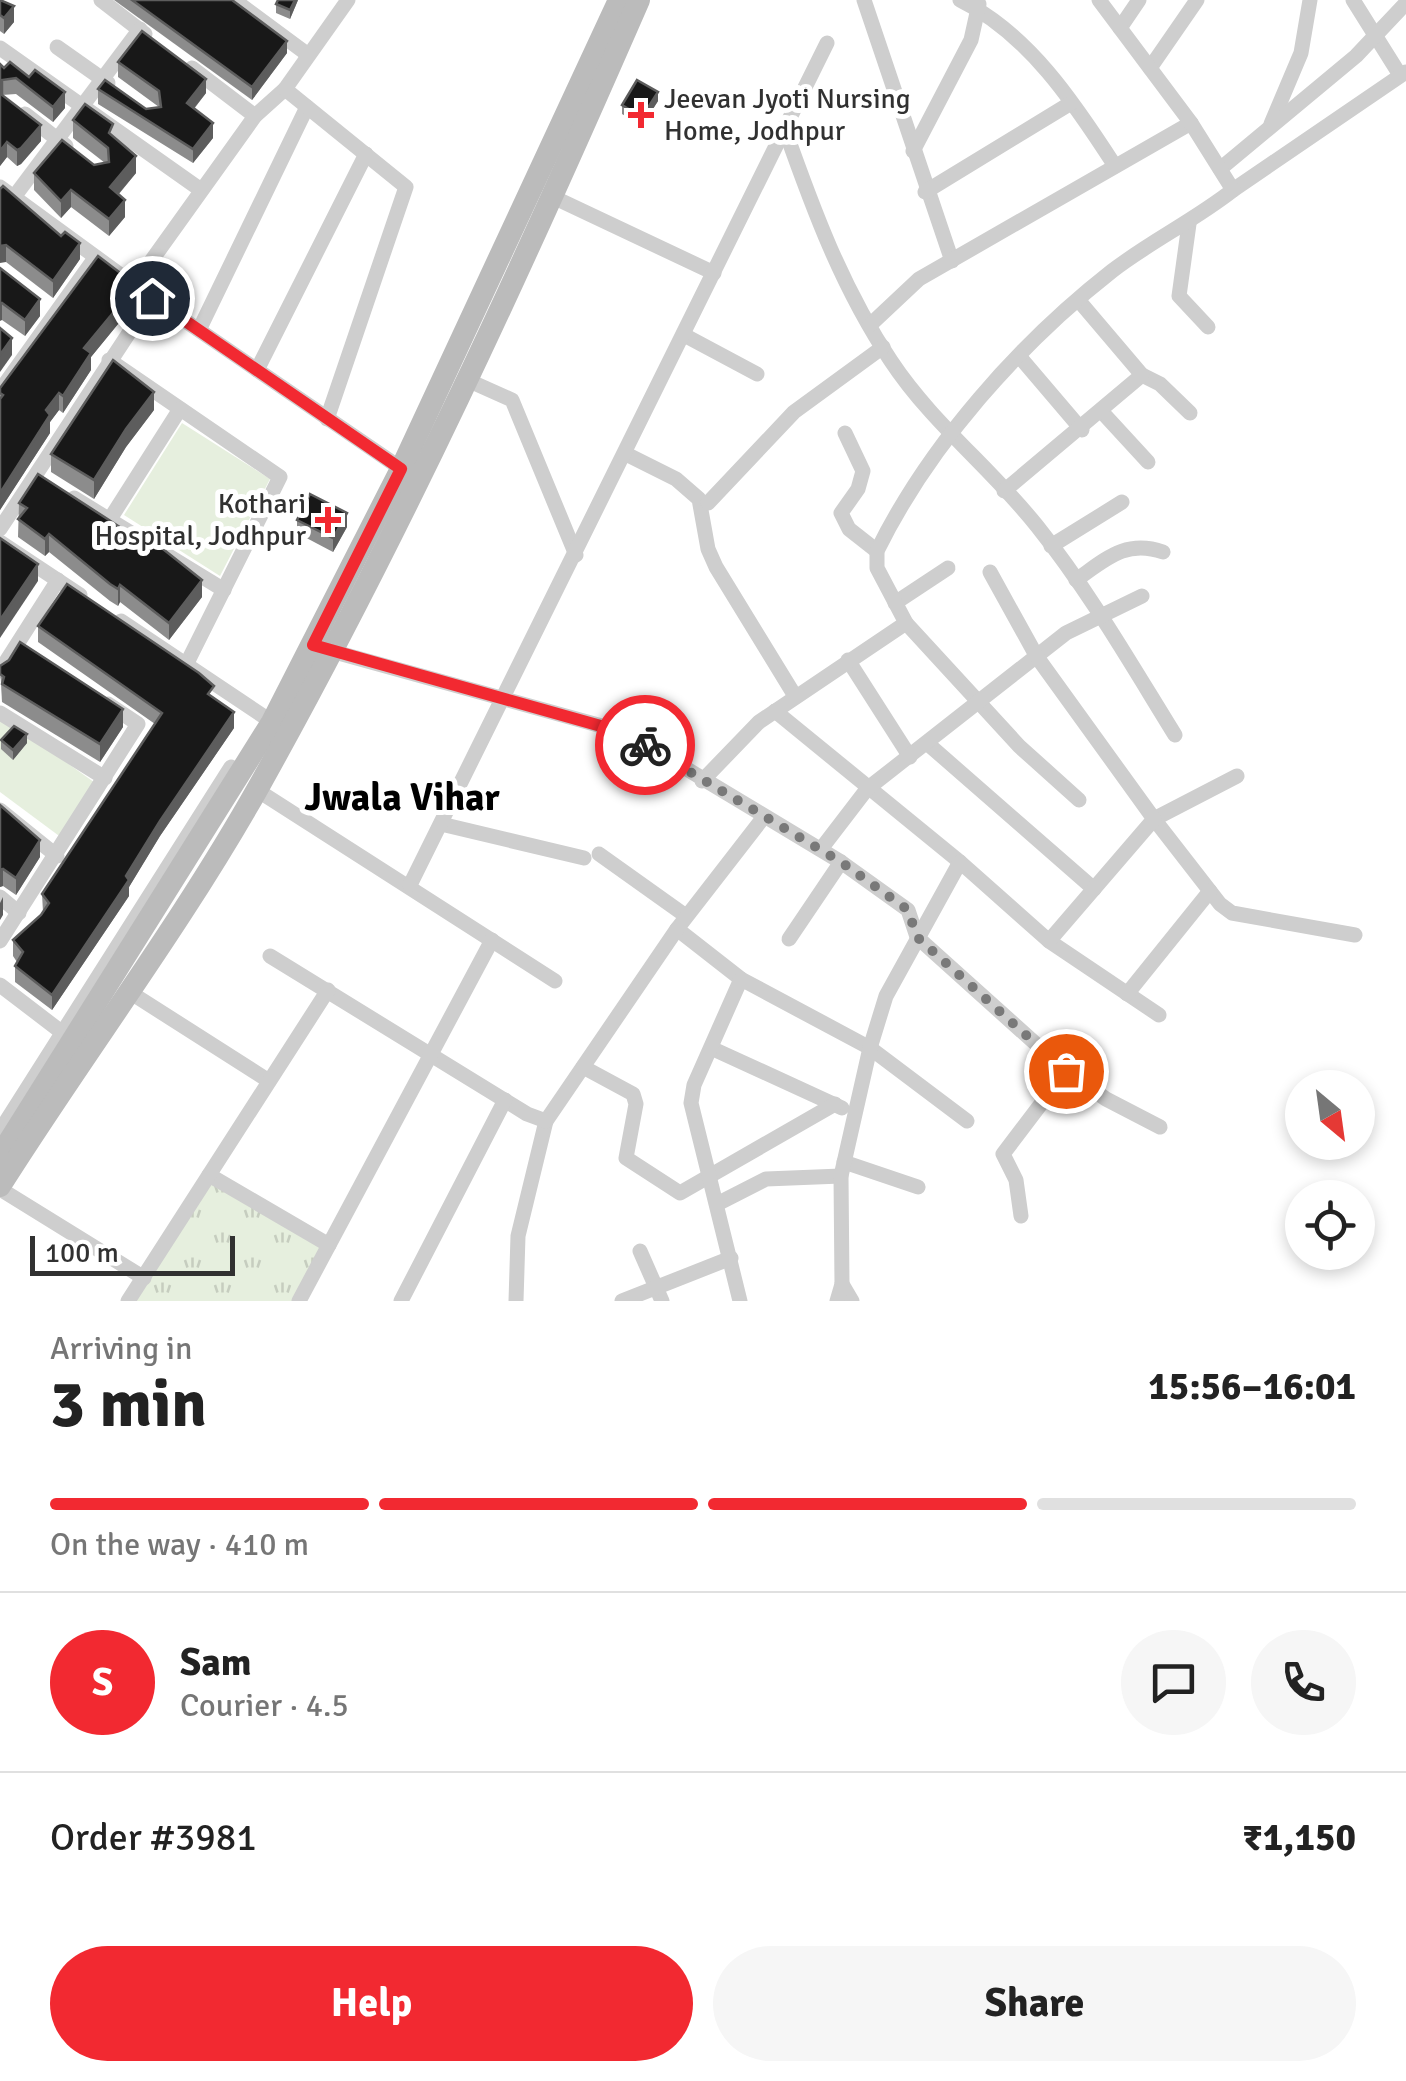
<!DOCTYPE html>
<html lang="en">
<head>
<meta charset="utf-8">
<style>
  body { margin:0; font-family:Signika,sans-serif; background:#f6f6f6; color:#222; height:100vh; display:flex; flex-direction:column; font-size:38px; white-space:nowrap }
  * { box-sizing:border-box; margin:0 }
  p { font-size:32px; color:#767676 }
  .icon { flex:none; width:55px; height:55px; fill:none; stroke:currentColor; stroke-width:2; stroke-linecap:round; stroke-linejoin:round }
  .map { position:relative; height:1301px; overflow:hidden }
  .drawer { display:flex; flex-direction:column; background:#fff; flex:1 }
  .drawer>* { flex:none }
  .needle { width:65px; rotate:151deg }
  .tools { position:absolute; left:1285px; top:1070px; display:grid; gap:20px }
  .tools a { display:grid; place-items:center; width:90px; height:90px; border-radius:50%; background:#fff; box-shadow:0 5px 15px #0003; font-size:50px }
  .scale { position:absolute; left:30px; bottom:25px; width:205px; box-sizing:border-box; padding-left:10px; border:5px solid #313131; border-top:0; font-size:28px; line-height:35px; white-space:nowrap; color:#313131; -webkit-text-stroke:8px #fff; paint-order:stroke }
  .pin { position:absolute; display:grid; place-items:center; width:85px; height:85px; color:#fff; margin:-42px; border:5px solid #fff; border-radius:50%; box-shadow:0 2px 10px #0007 }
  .courier { position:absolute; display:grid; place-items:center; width:100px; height:100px; margin:-50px; border:8px solid #f22931; border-radius:50%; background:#fff; color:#222; box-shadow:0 2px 12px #0007 }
  .overview em { font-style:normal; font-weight:700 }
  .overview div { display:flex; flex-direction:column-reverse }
  .overview { display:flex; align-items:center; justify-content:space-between; height:170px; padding:0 50px }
  h1 { font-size:65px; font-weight:700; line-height:75px }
  .bar { display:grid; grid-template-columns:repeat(4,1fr); gap:15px 10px; align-content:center; height:120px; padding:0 50px }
  .bar i { height:12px; border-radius:8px; background:#e0e0e0 }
  .bar .selected { background:#f22931 }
  .bar p { grid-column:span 4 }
  .line { display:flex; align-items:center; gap:25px; padding:0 50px; border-top:2px solid #e0e0e0 }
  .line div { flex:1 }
  .round { display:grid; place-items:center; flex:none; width:105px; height:105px; border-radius:52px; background:#f6f6f6 }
  .action { display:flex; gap:20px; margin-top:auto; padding:20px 50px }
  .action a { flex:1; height:115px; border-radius:60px; background:#f22931; color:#fff; font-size:40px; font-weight:700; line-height:115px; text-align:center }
  .action a+a { background:#f6f6f6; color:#222 }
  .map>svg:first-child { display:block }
</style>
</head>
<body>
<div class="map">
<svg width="1406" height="1301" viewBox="0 0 1406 1301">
  <defs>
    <pattern id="park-tufts" width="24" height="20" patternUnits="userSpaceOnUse" patternTransform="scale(2.5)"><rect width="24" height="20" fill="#e6efde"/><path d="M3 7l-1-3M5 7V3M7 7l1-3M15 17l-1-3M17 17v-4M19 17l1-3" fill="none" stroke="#c6cdbf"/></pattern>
  </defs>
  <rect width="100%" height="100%" fill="#fff"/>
  <path fill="url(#park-tufts)" d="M209 1175 329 1245 299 1301H128Z"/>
  <g fill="#e6efde">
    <path d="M182 423 270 479 220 576 124 515Z"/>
    <path d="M0 715 105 790 70 844 0 792Z"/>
  </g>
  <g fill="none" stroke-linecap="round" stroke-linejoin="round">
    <g stroke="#cecece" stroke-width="15">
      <path d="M101 0 145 34"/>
      <path d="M234 0 307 54"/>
      <path d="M864 0 952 261"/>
      <path d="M960 0C1028 33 1075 104 1115 166"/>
      <path d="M1353 0 1400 75"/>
      <path d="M1120 28 1139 0"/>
      <path d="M57 47 108 83"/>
      <path d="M0 48 201 190"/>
      <path d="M192 68 255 116"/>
      <path d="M1150 68 1197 0"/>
      <path d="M25 114 66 146"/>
      <path d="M1271 124 1301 53 1310 0"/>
      <path d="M784 127C813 209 842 288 891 361 932 423 991 468 1037 526 1089 591 1131 664 1175 735"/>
      <path d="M913 151 971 40 979 4"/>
      <path d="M1220 169 1356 56 1406 3"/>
      <path d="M0 187 152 298 409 474"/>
      <path d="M1233 190 1406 72"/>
      <path d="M925 192 1071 103"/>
      <path d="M14 197 140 29"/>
      <path d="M553 197 714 273"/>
      <path d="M1189 224 1179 296 1208 327"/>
      <path d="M134 285 255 116 285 89"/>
      <path d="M870 325 919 279 1191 123"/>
      <path d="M199 330 307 107"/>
      <path d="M684 335 757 374"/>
      <path d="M1019 356 1082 430"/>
      <path d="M109 360 280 477 187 663"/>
      <path d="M257 370 366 154"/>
      <path d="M1142 375 1160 384 1190 413"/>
      <path d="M465 379 512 400 576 555"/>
      <path d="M0 391 95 258"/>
      <path d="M1102 412 1148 462"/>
      <path d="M327 419 406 187 285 89 348 0"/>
      <path d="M845 433 863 471 858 489 841 513 849 529 877 551"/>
      <path d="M626 454 676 479 699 499 708 549 716 567 795 696"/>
      <path d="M1004 491 1142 375 1080 302"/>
      <path d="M74 498 224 590"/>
      <path d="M708 503 794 412 883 347"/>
      <path d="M110 519 180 409"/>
      <path d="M0 529 152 298"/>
      <path d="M0 542 80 595"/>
      <path d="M1051 546 1122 502"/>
      <path d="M1076 580C1106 559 1126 539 1163 552"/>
      <path d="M895 603 948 568"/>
      <path d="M121 621 272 722"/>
      <path d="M906 623 877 568V551C929 445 1020 343 1112 271 1151 241 1195 220 1233 190L1191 123 1099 0"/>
      <path d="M324 649 627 733 841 862 908 910 917 937 1066 1071 1003 1154 1016 1180 1021 1216"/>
      <path d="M848 660 910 757"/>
      <path d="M0 671 58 580"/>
      <path d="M775 711 960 862"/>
      <path d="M0 713 105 778"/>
      <path d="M928 744 1094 889"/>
      <path d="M1237 776 1154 819 1220 904 1232 913 1355 935"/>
      <path d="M702 781 759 722 906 623 1019 746 1079 800"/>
      <path d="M257 790 555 981"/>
      <path d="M0 810 57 856"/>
      <path d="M441 824 584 858"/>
      <path d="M821 849 867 789 1066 633 1142 596"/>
      <path d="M599 854 686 916"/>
      <path d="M410 885 827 43"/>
      <path d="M0 897 19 913"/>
      <path d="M789 939 841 862"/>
      <path d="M0 941 138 724 108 704"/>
      <path d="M1049 941 1159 1015"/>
      <path d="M270 956 527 1114 546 1121 518 1236 516 1301"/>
      <path d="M741 979 677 929 763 818"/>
      <path d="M0 985 68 1037"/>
      <path d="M128 991 269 1081"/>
      <path d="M1127 994 1210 891"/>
      <path d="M711 1048 842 1108"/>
      <path d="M583 1067 633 1094 636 1104 626 1158 680 1193 835 1104"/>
      <path d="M1066 1071 1106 1099 1160 1127"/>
      <path d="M546 1121 677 929"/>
      <path d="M0 1131 231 767"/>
      <path d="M844 1162 918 1187"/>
      <path d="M209 1175 329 1245"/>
      <path d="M0 1189 144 1278"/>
      <path d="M717 1204 766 1179 841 1176"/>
      <path d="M640 1251 662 1301"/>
      <path d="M842 1284 852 1301"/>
      <path d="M128 1301 328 990"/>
      <path d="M299 1301 492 940"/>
      <path d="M401 1301 505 1100"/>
      <path d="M622 1301 731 1258"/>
      <path d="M740 1301 691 1103 694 1085 741 979 870 1048 967 1121"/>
      <path d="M837 1301 842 1284 841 1176 870 1048 886 996 960 862 1049 941 1154 819 1037 657 990 572"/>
    </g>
    <g stroke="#bbb" stroke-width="22">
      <path d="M0 1156 272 722 401 469 619 0"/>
      <path d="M0 1186C84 1053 181 925 258 788 400 534 523 266 639 0"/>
    </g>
  </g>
  <g fill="#8c8c8c">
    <path d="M0 0 14 22 4 34 0 31Z"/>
    <path d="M114 0H232L287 53 252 100Z"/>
    <path d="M298 0 290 19 276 13V4Z"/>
    <path d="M118 62 206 93 194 109 213 138 193 163 98 104V89L146 109 159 107 118 77Z"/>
    <path d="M0 64 65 108 53 122 16 94 2 95 41 141 21 164 17 166 7 157 0 166Z"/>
    <path d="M658 101 642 126 622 114V105Z"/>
    <path d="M73 120 113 137 136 173 119 194 125 217 109 236 71 207 61 218 34 190V173L105 163 73 138Z"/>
    <path d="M0 189 80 259 53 298 6 262Z"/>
    <path d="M0 268 40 316 25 336 2 320Z"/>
    <path d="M136 302 91 357V370L63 413 59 410 50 422V433L0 510V388Z"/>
    <path d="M154 410 126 447 94 499 51 472V454Z"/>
    <path d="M19 503 202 597 169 640 120 602 118 606 110 601 49 552 45 556 18 537Z"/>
    <path d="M297 520 347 527 333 552 297 533Z"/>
    <path d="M38 626 214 698 234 728 160 836 129 887V896L52 1010 15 982V966L17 962 13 956V940L41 915 43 912 42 894 155 724 38 642Z"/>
    <path d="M0 666 123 727 100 762 2 702Z"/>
    <path d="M1 740 27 743 13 760 1 749Z"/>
    <path d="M0 805 40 857 16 895 3 886 0 887Z"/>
  </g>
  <g fill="#5d5d5d">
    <path d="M295 0H298L290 19V10Z"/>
    <path d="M14 6V22L4 34V18Z"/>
    <path d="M287 41V53L252 100V87Z"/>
    <path d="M206 79V93L187 117V103Z"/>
    <path d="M65 92V108L53 122V107Z"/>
    <path d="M658 92V101L642 126V117Z"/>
    <path d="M213 123V138L193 163V149Z"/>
    <path d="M41 125V141L21 164 17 166V150Z"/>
    <path d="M7 142V157L0 166V151Z"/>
    <path d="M136 156V173L110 204V187Z"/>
    <path d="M71 190V207L61 218V201Z"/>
    <path d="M125 200V217L109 236V219Z"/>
    <path d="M80 243V259L53 298V281Z"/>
    <path d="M6 245V262L0 263V246Z"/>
    <path d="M136 285V302L91 357V370L63 413V396L84 348Z"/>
    <path d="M40 299V316L25 336V320Z"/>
    <path d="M2 303V320L0 321V304Z"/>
    <path d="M12 338V355L0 372V355Z"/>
    <path d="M154 392V410L126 447 94 499V480L126 429Z"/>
    <path d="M59 393V410L50 422V433L0 510V493L46 410Z"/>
    <path d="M347 513V527L333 552V538Z"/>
    <path d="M49 534V552L45 556V539Z"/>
    <path d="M38 564V581L0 638V620Z"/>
    <path d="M202 580V597L169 640V623Z"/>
    <path d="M120 585V602L118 606V589Z"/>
    <path d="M123 709V727L100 762V744Z"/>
    <path d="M234 712V728L160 836 129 887V896L52 1010V995L160 821Z"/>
    <path d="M27 734V743L13 760V750Z"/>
    <path d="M40 840V857L16 895V878Z"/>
    <path d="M3 869V886L0 887V870Z"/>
    <path d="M3 897V915L0 920V903Z"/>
  </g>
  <g fill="#181818" stroke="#5d5d5d" stroke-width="2.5">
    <path d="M0 0 14 6 4 18 0 15Z"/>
    <path d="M132 0H232L287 41 252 87Z"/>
    <path d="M278 0H295L290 10 276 4Z"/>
    <path d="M142 31 206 79 187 103 213 123 193 149 98 89 105 80 146 109 161 107 159 91 118 62Z"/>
    <path d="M10 62 29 77 35 70 65 92 53 107 16 78 2 80V95L41 125 21 148 17 150 7 142 0 151V64L4 68Z"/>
    <path d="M637 80 658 92 642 117 622 105Z"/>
    <path d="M85 104 113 124 109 133 136 156 110 187 125 200 109 219 71 190 61 201 34 173 62 140 94 165 109 162 108 148 73 120Z"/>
    <path d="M3 186 61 236 65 232 80 243 53 281 6 245 0 246V189Z"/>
    <path d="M98 256 136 285 84 348 91 353 63 396 59 393 46 410 50 415 0 493V399L3 395 0 393V388Z"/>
    <path d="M0 268 40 299 25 320 2 303 0 304Z"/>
    <path d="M0 328 12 338 0 355Z"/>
    <path d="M113 360 154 392 126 429 94 480 51 454Z"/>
    <path d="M38 474 146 544 148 540 163 549 202 580 169 623 120 585 118 589 110 584 49 534 45 539 18 519 27 508 19 503Z"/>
    <path d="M310 494 347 513 333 538 297 520Z"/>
    <path d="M0 538 38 564 0 620Z"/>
    <path d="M67 584 199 673 214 686 208 694 234 712 160 821 126 876 129 880 52 995 15 966 23 952 13 940 41 915 49 903 42 894 162 713 38 626Z"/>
    <path d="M20 642 123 709 100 744 2 684 4 677 0 674V666L9 660Z"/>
    <path d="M14 726 27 734 13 750 1 740Z"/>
    <path d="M0 805 40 840 16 878 3 869 0 870Z"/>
  </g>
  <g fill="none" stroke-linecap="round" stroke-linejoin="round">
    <path stroke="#797979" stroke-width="10" stroke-dasharray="0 18" d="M645 745 841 862 908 910 917 937 1066 1071"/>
    <path stroke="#f22931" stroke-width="12" d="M152 298 401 469 313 645 615 730 645 745"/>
  </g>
  <g fill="#f22931" stroke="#fff" stroke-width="4">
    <path d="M636 100h10v10h10v10h-10v10h-10v-10h-10v-10h10z"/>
    <path d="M323 505h10v10h10v10h-10v10h-10v-10h-10v-10h10z"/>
  </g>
  <g text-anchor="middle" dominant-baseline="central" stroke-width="10" stroke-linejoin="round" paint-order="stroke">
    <g font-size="28" fill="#313131" stroke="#fff" text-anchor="start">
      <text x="664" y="99">Jeevan Jyoti Nursing<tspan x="664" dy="32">Home, Jodhpur</tspan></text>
      <text x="306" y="504" text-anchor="end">Kothari<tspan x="306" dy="32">Hospital, Jodhpur</tspan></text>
    </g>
    <g font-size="38" font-weight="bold" fill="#000" stroke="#fff">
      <text x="402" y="797">Jwala Vihar</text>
    </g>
  </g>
</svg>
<div class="tools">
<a><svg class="needle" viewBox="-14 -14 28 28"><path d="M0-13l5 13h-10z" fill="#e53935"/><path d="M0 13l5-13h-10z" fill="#767676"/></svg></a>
<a><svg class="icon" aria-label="locate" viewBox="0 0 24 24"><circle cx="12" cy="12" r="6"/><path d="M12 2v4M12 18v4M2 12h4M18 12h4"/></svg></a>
</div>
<div class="scale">100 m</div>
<div class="pin" style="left:1066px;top:1071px;background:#ea580c"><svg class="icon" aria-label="bag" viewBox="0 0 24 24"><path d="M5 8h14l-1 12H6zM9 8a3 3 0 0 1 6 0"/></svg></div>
<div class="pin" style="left:152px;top:298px;background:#1f2937"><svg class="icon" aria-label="home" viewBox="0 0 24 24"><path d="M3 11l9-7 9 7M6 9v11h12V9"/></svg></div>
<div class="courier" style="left:645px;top:745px"><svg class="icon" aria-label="bike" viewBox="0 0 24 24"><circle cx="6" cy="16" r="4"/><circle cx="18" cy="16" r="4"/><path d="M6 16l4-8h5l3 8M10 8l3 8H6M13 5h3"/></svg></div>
</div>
<section class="drawer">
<div class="overview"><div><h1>3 min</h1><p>Arriving in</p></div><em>15:56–16:01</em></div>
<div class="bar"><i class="selected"></i><i class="selected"></i><i class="selected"></i><i></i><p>On the way · 410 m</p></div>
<div class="line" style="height:180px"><b class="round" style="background:#f22931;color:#fff">S</b><div><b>Sam</b><p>Courier · 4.5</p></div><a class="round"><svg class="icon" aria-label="chat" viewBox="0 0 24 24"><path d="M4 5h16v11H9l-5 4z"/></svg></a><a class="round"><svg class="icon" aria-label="phone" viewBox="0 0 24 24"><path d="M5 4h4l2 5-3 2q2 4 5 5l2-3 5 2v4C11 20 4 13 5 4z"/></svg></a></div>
<div class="line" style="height:130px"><div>Order #3981</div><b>₹1,150</b></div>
<div class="action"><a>Help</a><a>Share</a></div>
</section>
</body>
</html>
